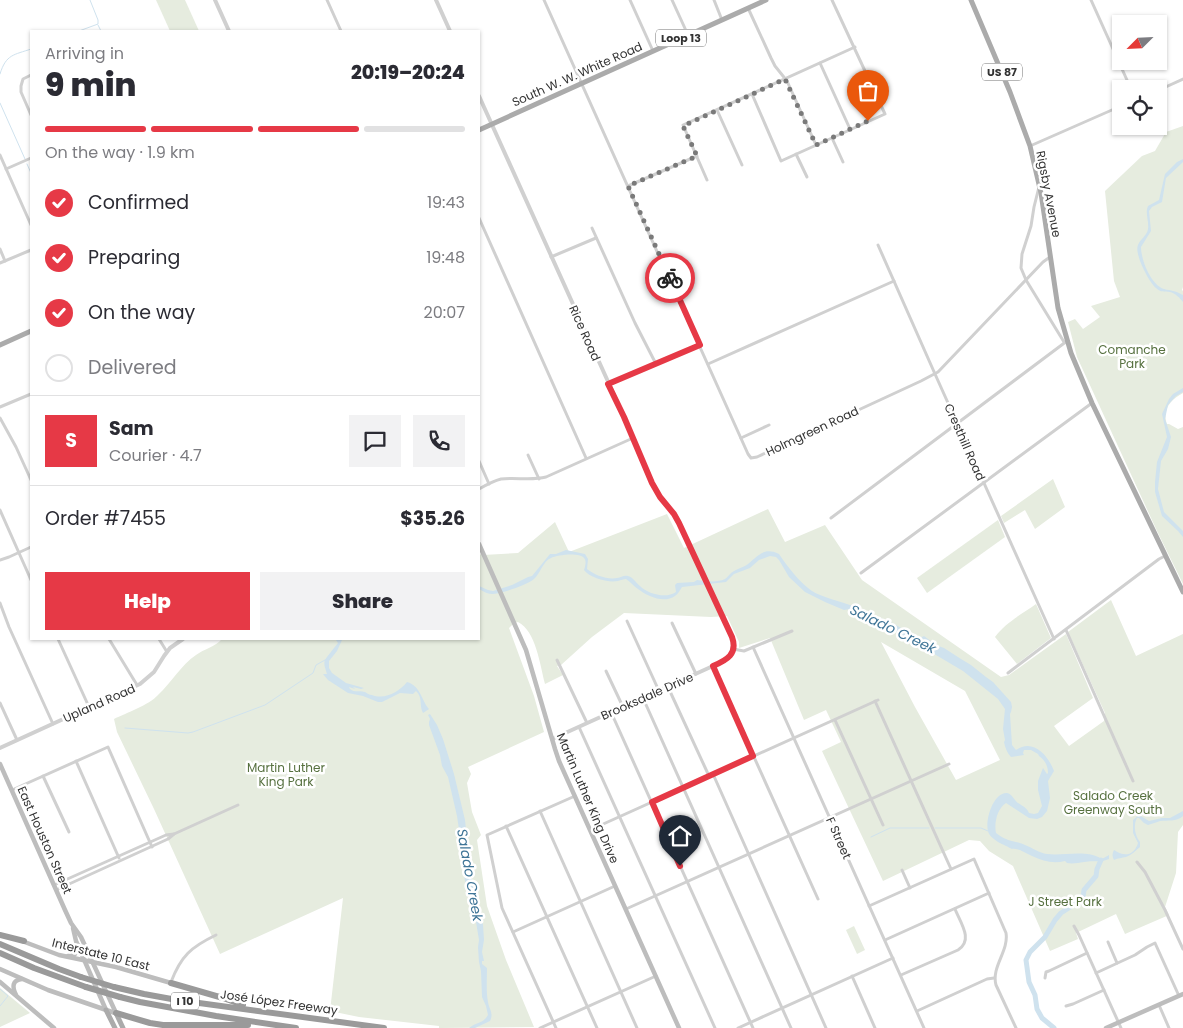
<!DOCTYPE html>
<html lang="en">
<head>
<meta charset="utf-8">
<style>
  body { margin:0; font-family:Poppins,sans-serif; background:#f2f2f3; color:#2b2b33; height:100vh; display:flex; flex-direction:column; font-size:19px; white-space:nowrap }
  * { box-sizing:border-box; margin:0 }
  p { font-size:16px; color:#7c7c81 }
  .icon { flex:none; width:28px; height:28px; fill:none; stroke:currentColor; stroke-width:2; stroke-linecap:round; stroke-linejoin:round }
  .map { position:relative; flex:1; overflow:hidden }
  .details { position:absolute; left:30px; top:30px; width:450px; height:610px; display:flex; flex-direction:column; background:#fff; border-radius:0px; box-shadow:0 1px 4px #0004 }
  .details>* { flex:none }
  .needle { width:32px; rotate:246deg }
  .tools { position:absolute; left:1112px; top:15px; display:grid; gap:10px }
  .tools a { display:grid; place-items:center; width:55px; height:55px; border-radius:0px; background:#fff; box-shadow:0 1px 4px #0004; font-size:25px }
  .pin { position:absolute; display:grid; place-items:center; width:42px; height:42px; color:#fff; margin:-51px -21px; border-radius:50% 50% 50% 0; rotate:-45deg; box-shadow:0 0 5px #0007 }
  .pin .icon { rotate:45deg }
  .courier { position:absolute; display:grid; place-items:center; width:50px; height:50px; margin:-25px; border:4px solid #e63946; border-radius:50%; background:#fff; color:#222; box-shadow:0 1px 6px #0007 }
  .summary em { font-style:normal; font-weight:800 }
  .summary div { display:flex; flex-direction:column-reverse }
  .summary { display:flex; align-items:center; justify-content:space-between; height:85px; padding:0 15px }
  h1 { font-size:32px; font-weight:800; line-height:38px }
  .bar { display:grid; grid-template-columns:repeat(4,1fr); gap:8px 5px; align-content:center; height:60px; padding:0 15px }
  .bar i { height:6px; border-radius:4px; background:#e1e1e2 }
  .bar .selected { background:#e63946 }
  .bar p { grid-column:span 4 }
  .line { display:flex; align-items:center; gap:12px; padding:0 15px; border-top:1px solid #e1e1e2 }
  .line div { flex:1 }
  .round { display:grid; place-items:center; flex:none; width:52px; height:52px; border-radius:0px; background:#f2f2f3 }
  ol { padding:0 15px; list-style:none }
  li { display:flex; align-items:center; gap:15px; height:55px }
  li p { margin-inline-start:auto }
  li .icon { padding:5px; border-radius:50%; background:#e63946; color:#fff; stroke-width:4 }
  li:last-child { color:#7c7c81 }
  li i { width:28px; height:28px; border:2px solid #e1e1e2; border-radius:50% }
  .cta { display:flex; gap:10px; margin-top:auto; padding:10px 15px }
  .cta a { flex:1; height:58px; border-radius:0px; background:#e63946; color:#fff; font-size:20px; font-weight:800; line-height:58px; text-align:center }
  .cta a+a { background:#f2f2f3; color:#2b2b33 }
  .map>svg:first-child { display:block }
</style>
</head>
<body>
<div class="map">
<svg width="1183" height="1028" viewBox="0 0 1183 1028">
  <rect width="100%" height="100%" fill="#fff"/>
  <g fill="#e6ecdf" fill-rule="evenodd">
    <path d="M156 0H185L199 31H170Z"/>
    <path d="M1183 126V287L1182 290 1183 291V393C1170 400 1162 410 1167 424H1169L1178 429 1183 427V584L1157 531 1077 357 1068 322 1075 319 1083 329 1100 317 1091 306 1120 297 1114 281 1105 191 1142 156 1155 151 1166 132Z"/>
    <path d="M1053 479 1065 507 1035 529 1025 510 1004 523 1001 516Z"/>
    <path d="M768 509 785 542 825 525 862 580 1001 677 1009 675 1066 634 1093 698 1054 726 1069 746 1104 721 1105 713 1068 632 1111 600 1136 656 1183 634V825L1178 832 1176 873 1165 907 1169 915 1125 934 1116 914 1076 933 1078 939 1050 951 1013 866 989 851 980 841 969 840 883 881 822 751 841 742 826 710 804 720 770 638 739 648V642L727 616 711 617 624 613 592 637 561 665 557 666 563 675 545 684C540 665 536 631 518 622L514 623 509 628 534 696 544 732 468 767 471 774 467 783 472 812 481 835 477 840 487 906 506 960 534 1027 439 1028V1026L359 1017 330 1011 343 898 220 954 154 809 117 732 114 719C126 713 149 705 158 695 171 683 181 665 196 655 204 649 215 647 222 639H479V554L483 555 518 553 555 522 569 552 667 514 684 548ZM881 642 965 691 1000 760 956 780 915 707Z"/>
    <path d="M998 520 1005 537 927 593 917 578Z"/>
    <path d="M1036 604 1051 638 1017 664 995 637C1005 623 1022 614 1036 604Z"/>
    <path d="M854 926 865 950 857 954 846 930Z"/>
    <path d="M0 988 30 1013 0 1027Z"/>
  </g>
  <g fill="#cfe2ee">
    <path d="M1183 159V162L1166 178 1162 202 1152 207 1149 211 1151 231 1141 247C1141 260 1151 285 1164 289 1172 291 1174 290 1183 295V302C1180 298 1175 293 1170 292 1164 291 1161 293 1156 288 1149 282 1134 254 1138 245 1140 239 1147 236 1148 229 1149 222 1146 216 1147 209L1148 206 1159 200 1165 174 1177 162Z"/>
    <path d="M1183 388V392L1176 396 1168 405 1165 419 1171 437 1168 449 1161 461 1158 489 1164 512 1183 531V537L1178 531 1162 516 1155 492V482L1157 462 1167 437 1162 414 1169 399 1173 394Z"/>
    <path d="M566 550 585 554 588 559 587 569C594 575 608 580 617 578 621 578 623 575 628 576 634 578 635 582 640 586 648 594 666 599 676 592L675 585 677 583 694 582 697 580C705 581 717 583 725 579 728 577 730 573 734 571 737 569 741 568 745 566 757 558 762 546 779 554 787 566 800 583 812 591 821 597 842 602 853 606 865 610 876 617 888 621 896 624 914 637 922 637L924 636 936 645 944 648 961 659 971 665 986 677 993 682 1011 702 1012 707 1011 712 1010 714 1012 745 1016 750C1033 738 1048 755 1054 771L1048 781 1050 798 1047 811 1042 817 1037 819 1029 818 1006 803C997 809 994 823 996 833 999 835 1003 838 1006 839 1012 842 1019 842 1025 845 1033 848 1039 853 1047 854 1065 856 1086 849 1102 859L1109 855V859C1099 863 1093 860 1084 862 1078 863 1073 864 1067 863L1065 861C1053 864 1043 861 1032 856 1025 853 1019 848 1012 849 1005 845 990 840 988 831 985 821 993 792 1007 793 1012 794 1014 800 1018 803 1023 806 1027 808 1029 813L1034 814 1038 813 1042 806 1038 790V781L1043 768 1047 774 1048 773C1048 766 1045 760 1039 756L1038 754 1031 750H1024L1023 753 1024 755 1011 757C1007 753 1005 747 1004 742L1005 740 1003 729 1005 709 998 699 963 671 892 629C882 628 877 621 869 618 863 615 855 614 850 609L844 610 825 602 805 592 789 577 779 560 776 557 770 556 759 560 750 568 734 574 726 582 682 587C680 590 678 594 675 596 664 604 647 596 638 589 633 586 631 582 626 579 624 579 621 580 618 581 608 583 590 578 584 570 585 567 587 561 584 558 579 552 557 555 551 558 543 561 540 574 534 579 527 585 503 593 493 594 488 594 484 592 479 589V586L488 590 493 591 512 585 528 577 532 576 550 554H556Z"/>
    <path d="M330 639H341L342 640 337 651 329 661V668L332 673 346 683 364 688 361 689 353 687 355 689 349 687 350 689C355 693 359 690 365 692 367 693 369 695 372 695 385 700 399 692 407 682 421 686 421 700 429 709L423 713C419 706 423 697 416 691L413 694 400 693 382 702H378L363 696 348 693 328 680 323 674H327C326 670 323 664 325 660 326 658 335 647 338 643L336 640Z"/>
    <path d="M430 714 437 725 443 739 454 774 465 820 471 876 483 925 484 940 482 952 484 961H482V964L487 968C487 977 486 993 488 1002 489 1009 494 1013 490 1021L475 1028H469C476 1022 483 1024 488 1015L486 1006 482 997 481 971 479 962 478 947 479 940 475 916 467 891 463 870 462 850 457 816 448 777 442 766 440 755 429 725V722L430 719 428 715Z"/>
    <path d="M1183 811V816C1176 822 1168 820 1160 821 1157 822 1152 824 1148 825L1144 823 1139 818H1137C1133 825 1135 836 1140 842V847C1136 850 1132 855 1126 857 1122 858 1118 858 1114 860 1112 857 1112 853 1114 850 1124 857 1134 856 1138 843L1133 833V820L1139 815 1149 821 1162 818H1170Z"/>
  </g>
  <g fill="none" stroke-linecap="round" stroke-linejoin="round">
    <g stroke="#cfe2ee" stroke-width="1">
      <path d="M98 25 101 31"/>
      <path d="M79 31 98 24V20L90 0"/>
      <path d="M0 74C6 54 14 55 31 49"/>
      <path d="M0 103 25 159"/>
      <path d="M27 164 31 173"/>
      <path d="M125 728 188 733 193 732 265 705 313 673 316 665 325 660"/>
      <path d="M935 828H981L988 831"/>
      <path d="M871 837 890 828H929"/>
      <path d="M0 989 8 996 0 1006"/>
    </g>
    <path stroke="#cfe2ee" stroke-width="5" d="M1054 1028 1042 1018 1037 1009 1035 995 1029 982 1026 960 1030 952 1045 937 1055 920 1061 913 1078 902 1083 897 1084 890 1096 876 1097 869 1101 860"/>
    <g stroke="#d0d0d0" stroke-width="3">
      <path d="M327 0 341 31"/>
      <path d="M544 0 748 454 751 458 757 457 921 381 938 372 1043 262 1050 257"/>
      <path d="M630 0 653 51"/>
      <path d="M672 0 688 35"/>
      <path d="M714 0 722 20"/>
      <path d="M1091 0 1131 89"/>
      <path d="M748 8 771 58 775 66 787 81 816 145"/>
      <path d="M820 63 850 129"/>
      <path d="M31 75 23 79 21 86V92L31 115"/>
      <path d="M1159 90 1183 79"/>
      <path d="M752 94 781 161 885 114 832 0"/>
      <path d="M717 110 742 165"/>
      <path d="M832 138 843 162"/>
      <path d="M1030 146 1121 106"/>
      <path d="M796 154 807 177"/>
      <path d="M0 155 31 225"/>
      <path d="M6 169 31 158"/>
      <path d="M707 180 683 125 855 47"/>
      <path d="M628 186 697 156"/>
      <path d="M1039 187 1034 207 1031 226 1022 254 1021 268 1026 280 1064 342"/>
      <path d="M479 218 586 458"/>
      <path d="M592 228 635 323 656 364"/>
      <path d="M878 245 935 374 1054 639"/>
      <path d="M0 249 5 261"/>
      <path d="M551 257 596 238"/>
      <path d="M0 263 31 250"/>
      <path d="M708 364 894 281"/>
      <path d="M608 384 699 345"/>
      <path d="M0 407 31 394"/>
      <path d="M0 418 16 447 31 480"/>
      <path d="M741 438 769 425"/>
      <path d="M528 455 539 479"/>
      <path d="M479 461 489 484"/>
      <path d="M479 489C486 485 493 481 501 479 516 477 531 481 546 477L633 438"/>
      <path d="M0 510 31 580"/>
      <path d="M831 518 1067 341"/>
      <path d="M0 560 9 557 31 547"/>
      <path d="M861 573 1092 403"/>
      <path d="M0 603 9 627 53 724"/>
      <path d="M627 621 659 691"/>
      <path d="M672 623 696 674"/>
      <path d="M1066 630 1133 781"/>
      <path d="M58 639 89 707"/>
      <path d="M109 639 137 685"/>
      <path d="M159 639 167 652"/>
      <path d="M753 647 924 1028"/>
      <path d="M733 649 744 651 792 631"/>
      <path d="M557 660 587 723"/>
      <path d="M713 666 818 899"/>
      <path d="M606 671 623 707"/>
      <path d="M1008 673 1159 559 1165 556"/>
      <path d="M668 687 709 776"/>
      <path d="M643 698 791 1028"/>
      <path d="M875 701 951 869"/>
      <path d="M0 703 17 740"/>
      <path d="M611 712 753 1028"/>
      <path d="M835 720 883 825"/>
      <path d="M579 727 715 1028"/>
      <path d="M76 761 119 858"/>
      <path d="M713 774 826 1028"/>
      <path d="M43 776 69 832"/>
      <path d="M12 790 108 747 152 847"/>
      <path d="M540 811 637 1028"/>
      <path d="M506 826 597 1028"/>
      <path d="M590 830 878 700"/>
      <path d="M1137 862 1145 872 1165 910 1183 949"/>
      <path d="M902 870 910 888"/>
      <path d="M54 885 166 835 174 834"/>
      <path d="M56 890 168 839 174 834 238 805"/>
      <path d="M869 906 974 859 1006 933C1009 951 991 967 996 985L1016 1028"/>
      <path d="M626 909 949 764"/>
      <path d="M1074 926 1079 935 1121 1028"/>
      <path d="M513 932 615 886"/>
      <path d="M885 940 989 893"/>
      <path d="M1108 942 1117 963"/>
      <path d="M1096 973 1135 955 1147 947 1155 943 1179 996"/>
      <path d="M901 975 958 950C974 940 960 922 955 909"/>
      <path d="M852 976 875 1028"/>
      <path d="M1045 978 1046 972 1049 971 1087 953"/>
      <path d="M171 982C181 956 191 947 216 935"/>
      <path d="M1159 1005 1169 1028"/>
      <path d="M1066 1006 1073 1004 1104 990"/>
      <path d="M917 1011 987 979 994 978"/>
      <path d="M540 1028 656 976"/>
      <path d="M556 1028 502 908 487 835 575 796"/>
      <path d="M738 1028 893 958"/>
    </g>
    <g stroke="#d0d0d0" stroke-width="4">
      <path d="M215 0 229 31"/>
      <path d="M436 0 450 31"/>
      <path d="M479 96 624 417 648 475 660 497 674 514 679 523 732 637C736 647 732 656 724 661L552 739"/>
      <path d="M0 748 140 684 154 672 164 656 170 648 183 639"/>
    </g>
    <g stroke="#bdbdbd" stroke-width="4.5">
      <path d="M479 544 526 650 555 749 559 761 679 1028"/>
      <path d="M0 764 65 910 71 923 81 937 116 1013"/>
      <path d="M73 928 76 941 106 1010"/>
      <path d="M22 941 59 955 116 967 171 983"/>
      <path d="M68 956 74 955 77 952 78 945"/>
      <path d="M0 969 48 990 115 1013"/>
      <path d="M0 982 54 1028"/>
      <path d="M16 995C12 987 12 980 22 979"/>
      <path d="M1106 1028 1183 994"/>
    </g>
    <g stroke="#ababab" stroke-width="5">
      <path d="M971 0 1010 92 1030 146 1041 193 1058 308 1071 353 1092 403 1183 592"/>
      <path d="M479 130 766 0"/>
      <path d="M0 345 31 331"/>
      <path d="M106 1010 115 1028"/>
      <path d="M116 1013 123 1028"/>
    </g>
    <g stroke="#9a9a9a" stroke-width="6">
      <path d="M0 935 24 941"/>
      <path d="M0 944 59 969 81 977"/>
      <path d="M0 953 34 968 86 987"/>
      <path d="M171 983 223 998 243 1005"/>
      <path d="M114 987 144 994 177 1000 384 1028"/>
      <path d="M120 997 140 1002 216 1016 296 1028"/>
      <path d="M116 1013 150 1023 163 1025H248"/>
    </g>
    <g stroke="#9a9a9a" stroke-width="6">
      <path d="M81 977 114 987"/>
      <path d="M86 987 120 997"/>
    </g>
  </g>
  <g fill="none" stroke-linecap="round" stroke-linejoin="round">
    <path stroke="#7a7a7a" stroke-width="5" stroke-dasharray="0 9" d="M670 278 628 186 697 156 683 126 785 79 816 145 868 121"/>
    <path stroke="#e63946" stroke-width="6" d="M670 278 700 345 608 384 624 417 652 483 660 497 674 514 679 523 732 637C738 654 727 660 713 666L753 756 652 802 680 866"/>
  </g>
  <g text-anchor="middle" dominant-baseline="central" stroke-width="5" stroke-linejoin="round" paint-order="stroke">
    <g fill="#fff" stroke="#707070" stroke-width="1">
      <rect x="656" y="29.5" width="50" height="17" rx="4"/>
      <rect x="982" y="63.5" width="40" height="17" rx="4"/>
      <rect x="171" y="992.5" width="28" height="17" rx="4"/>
    </g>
    <g font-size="11" font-weight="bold" fill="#333">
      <text x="681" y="38">Loop 13</text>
      <text x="1002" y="72">US 87</text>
      <text x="185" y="1001">I 10</text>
    </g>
    <g font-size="12" fill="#333" stroke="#fff">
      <text transform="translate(577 74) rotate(-24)">South W. W. White Road</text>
      <text transform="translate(1049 194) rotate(79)">Rigsby Avenue</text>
      <text transform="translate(585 333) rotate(66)">Rice Road</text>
      <text transform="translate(812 431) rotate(-25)">Holmgreen Road</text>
      <text transform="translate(965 442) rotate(66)">Cresthill Road</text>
      <text transform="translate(647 696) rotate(-24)">Brooksdale Drive</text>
      <text transform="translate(99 703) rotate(-24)">Upland Road</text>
      <text transform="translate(588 798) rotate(67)">Martin Luther King Drive</text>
      <text transform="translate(839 838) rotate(66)">F Street</text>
      <text transform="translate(45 840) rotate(66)">East Houston Street</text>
      <text transform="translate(101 954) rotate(14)">Interstate 10 East</text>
      <text transform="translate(279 1002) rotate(8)">José López Freeway</text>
    </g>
    <g font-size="12" fill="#56703f" stroke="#fff">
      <text x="1132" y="349">Comanche<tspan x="1132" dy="14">Park</tspan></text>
      <text x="286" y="767">Martin Luther<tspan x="286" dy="14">King Park</tspan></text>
      <text x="1113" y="795">Salado Creek<tspan x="1113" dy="14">Greenway South</tspan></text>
      <text x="1065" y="901">J Street Park</text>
    </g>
    <g font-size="14" font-style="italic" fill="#3f7597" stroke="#fff">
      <text transform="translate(893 629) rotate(26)">Salado Creek</text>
      <text transform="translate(470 875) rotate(80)">Salado Creek</text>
    </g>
  </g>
</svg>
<div class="tools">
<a><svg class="needle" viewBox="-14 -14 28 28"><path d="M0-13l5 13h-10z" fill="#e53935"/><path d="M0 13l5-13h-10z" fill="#7c7c81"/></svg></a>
<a><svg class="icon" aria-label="locate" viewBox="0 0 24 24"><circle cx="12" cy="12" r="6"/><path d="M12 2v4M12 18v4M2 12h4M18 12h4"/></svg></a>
</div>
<div class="pin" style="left:868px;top:121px;background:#ea580c"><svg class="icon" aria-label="bag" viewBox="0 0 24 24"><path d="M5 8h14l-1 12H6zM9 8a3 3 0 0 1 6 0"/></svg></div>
<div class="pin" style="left:680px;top:866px;background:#1f2937"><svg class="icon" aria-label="home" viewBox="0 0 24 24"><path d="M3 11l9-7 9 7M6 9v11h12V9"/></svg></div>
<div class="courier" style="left:670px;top:278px"><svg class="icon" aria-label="bike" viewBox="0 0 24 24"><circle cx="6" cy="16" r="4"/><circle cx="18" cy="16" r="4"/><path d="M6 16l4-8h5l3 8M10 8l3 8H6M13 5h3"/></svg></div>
<section class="details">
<div class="summary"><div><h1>9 min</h1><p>Arriving in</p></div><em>20:19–20:24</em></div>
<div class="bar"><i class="selected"></i><i class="selected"></i><i class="selected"></i><i></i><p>On the way · 1.9 km</p></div>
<ol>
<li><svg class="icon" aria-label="check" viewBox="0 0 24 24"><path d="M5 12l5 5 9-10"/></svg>Confirmed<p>19:43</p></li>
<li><svg class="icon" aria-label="check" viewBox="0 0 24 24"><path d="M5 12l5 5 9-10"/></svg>Preparing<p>19:48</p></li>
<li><svg class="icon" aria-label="check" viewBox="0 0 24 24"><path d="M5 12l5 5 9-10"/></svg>On the way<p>20:07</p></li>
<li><i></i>Delivered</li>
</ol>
<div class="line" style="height:90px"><b class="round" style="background:#e63946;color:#fff">S</b><div><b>Sam</b><p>Courier · 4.7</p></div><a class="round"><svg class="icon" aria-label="chat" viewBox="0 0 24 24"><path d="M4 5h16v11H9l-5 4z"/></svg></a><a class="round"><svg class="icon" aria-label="phone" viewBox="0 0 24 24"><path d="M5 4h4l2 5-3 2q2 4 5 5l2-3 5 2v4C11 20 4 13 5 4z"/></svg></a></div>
<div class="line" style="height:65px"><div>Order #7455</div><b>$35.26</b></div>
<div class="cta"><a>Help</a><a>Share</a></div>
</section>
</div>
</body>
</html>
